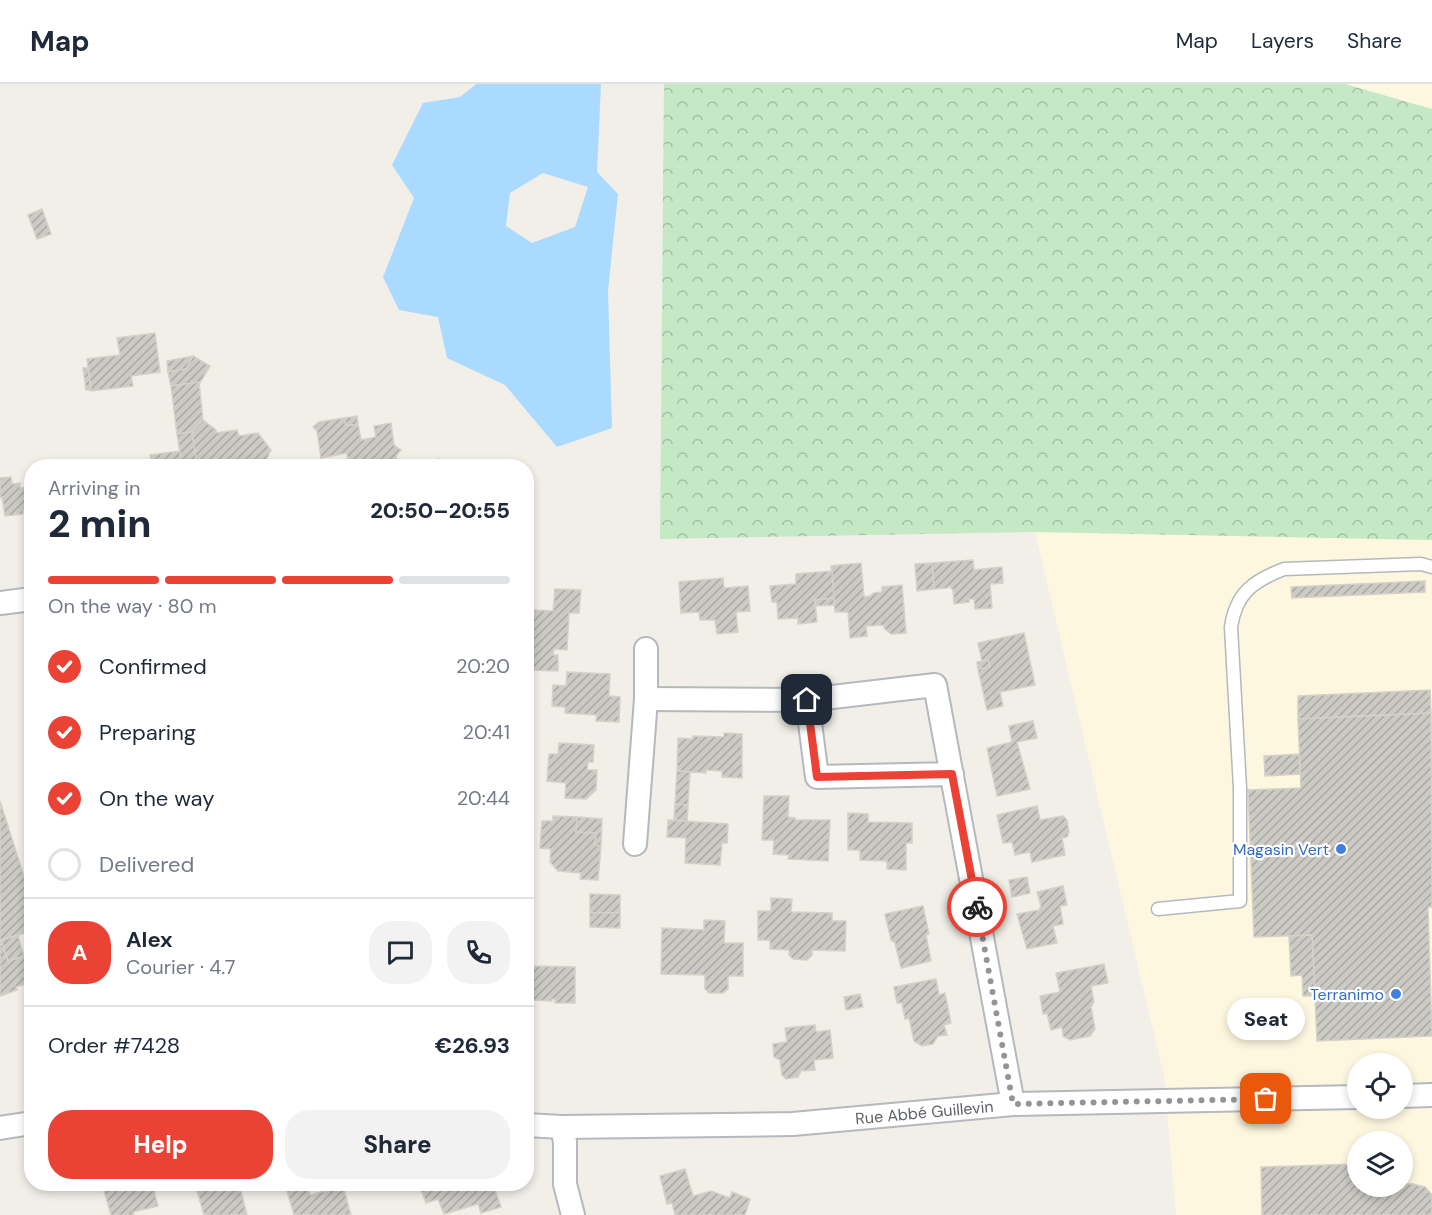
<!DOCTYPE html>
<html lang="en">
<head>
<meta charset="utf-8">
<style>
  body { margin:0; font-family:"DM Sans",sans-serif; background:#f2f2f3; color:#1f2937; height:100vh; display:flex; flex-direction:column; font-size:22px; white-space:nowrap }
  * { box-sizing:border-box; margin:0 }
  p { font-size:20px; color:#747a83 }
  .icon { flex:none; width:33px; height:33px; fill:none; stroke:currentColor; stroke-width:2; stroke-linecap:round; stroke-linejoin:round }
  .map { position:relative; flex:1; overflow:hidden }
  .details { position:absolute; left:24px; top:375px; width:510px; height:732px; display:flex; flex-direction:column; background:#fff; border-radius:24px; box-shadow:0 3px 9px #0003 }
  .details>* { flex:none }
  .buttons { position:absolute; left:1347px; top:969px; display:grid; gap:12px }
  .buttons a { display:grid; place-items:center; width:66px; height:66px; border-radius:50%; background:#fff; box-shadow:0 3px 9px #0003; font-size:30px }
  .pin { position:absolute; display:grid; place-items:center; width:51px; height:51px; color:#fff; margin:-26px; border-radius:12px; box-shadow:0 3px 9px #0006 }
  .courier { position:absolute; display:grid; place-items:center; width:60px; height:60px; margin:-30px; border:4px solid #ea4335; border-radius:50%; background:#fff; color:#222; box-shadow:0 2px 8px #0007 }
  .bubble { position:absolute; height:42px; border-radius:21px; background:#fff; box-shadow:0 3px 9px #0003; font-size:20px; font-weight:800; line-height:42px; text-align:center }
  .summary em { font-style:normal; font-weight:800 }
  .summary div { display:flex; flex-direction:column-reverse }
  .summary { display:flex; align-items:center; justify-content:space-between; height:102px; padding:0 24px }
  h1 { font-size:39px; font-weight:800; line-height:45px }
  .bar { display:grid; grid-template-columns:repeat(4,1fr); gap:9px 6px; align-content:center; height:72px; padding:0 24px }
  .bar i { height:8px; border-radius:4px; background:#e0e1e3 }
  .bar .active { background:#ea4335 }
  .bar p { grid-column:span 4 }
  .line { display:flex; align-items:center; gap:15px; padding:0 24px; border-top:2px solid #e0e1e3 }
  .line div { flex:1 }
  .round { display:grid; place-items:center; flex:none; width:63px; height:63px; border-radius:24px; background:#f2f2f3 }
  ol { padding:0 24px; list-style:none }
  li { display:flex; align-items:center; gap:18px; height:66px }
  li p { margin-inline-start:auto }
  li .icon { padding:6px; border-radius:50%; background:#ea4335; color:#fff; stroke-width:4 }
  li:last-child { color:#747a83 }
  li i { width:33px; height:33px; border:3px solid #e0e1e3; border-radius:50% }
  .cta { display:flex; gap:12px; margin-top:auto; padding:12px 24px }
  .cta a { flex:1; height:69px; border-radius:24px; background:#ea4335; color:#fff; font-size:24px; font-weight:800; line-height:69px; text-align:center }
  .cta a+a { background:#f2f2f3; color:#1f2937 }
  header { display:flex; align-items:center; gap:36px; box-sizing:border-box; height:84px; padding:0 30px; background:#fff; border-bottom:2px solid #e0e1e3 }
  header strong { font-size:28px }
  nav { display:flex; gap:33px; margin-inline-start:auto; font-size:21px }
  .map>svg:first-child { display:block }
</style>
</head>
<body>
<header>
<strong>Map</strong>
<nav><a>Map</a><a>Layers</a><a>Share</a></nav>
</header>
<div class="map">
<svg width="1432" height="1131" viewBox="0 0 1432 1131">
  <defs>
    <pattern id="forest-crowns" width="20" height="18" patternUnits="userSpaceOnUse" patternTransform="scale(1.5)"><rect width="20" height="18" fill="#c5e8c5"/><path d="M2 6a3 3 0 1 1 6 0M12 15a3 3 0 1 1 6 0" fill="none" stroke="#a3c0a4"/></pattern>
    <pattern id="building-hatch" width="6" height="6" patternUnits="userSpaceOnUse" patternTransform="scale(1.5)"><rect width="6" height="6" fill="#cccac5"/><path d="M-1 1l2-2M0 6l6-6M5 7l2-2" fill="none" stroke="#a9a8a4"/></pattern>
  </defs>
  <rect width="100%" height="100%" fill="#f1efe8"/>
  <g fill="#fef7e0" fill-rule="evenodd">
    <path d="M1345 0H1432V25Z"/>
    <path d="M1035 448 1432 456V1131H1176L1164 992ZM1358 980H1402V1024H1358ZM1358 1058H1402V1102H1358Z"/>
  </g>
  <path fill="url(#forest-crowns)" d="M664 0H1345L1432 25V456L1035 448 660 455Z"/>
  <path fill="#aadaff" fill-rule="evenodd" d="M476 0H601L597 88 618 110 608 207 612 344 557 363 505 301 447 274 438 233 399 226 383 193 414 114 392 81 423 19 460 13ZM543 89 588 103 575 143 532 159 506 142 510 109Z"/>
  <g fill="url(#building-hatch)" stroke="#d6d1c6" stroke-width="1.5">
    <path d="M42 125 51 150 37 155 28 131Z"/>
    <path d="M155 249 160 288 131 292 133 302 91 307 87 275 120 271 117 254Z"/>
    <path d="M193 272 186 285 168 288 167 277Z"/>
    <path d="M193 272 210 282 200 299 171 302 168 288 186 285Z"/>
    <path d="M83 284H88L91 306H86Z"/>
    <path d="M199 298 203 336 192 348 177 350 171 302Z"/>
    <path d="M357 332 358 340 346 342 344 334Z"/>
    <path d="M344 334 346 342 358 340 361 356 376 353 374 342 391 339 394 361 401 366 396 372 398 382H354V380L348 381 347 369 321 374 317 347 313 343 319 338Z"/>
    <path d="M203 336 216 346V349L237 346 239 352 258 349 271 366 263 382H197L192 348Z"/>
    <path d="M192 348 197 382H182L177 350Z"/>
    <path d="M180 367 182 382H152L150 371Z"/>
    <path d="M439 375 440 382H416V379Z"/>
    <path d="M11 393 12 400 20 399V404L28 403V398L32 397V429L31 425 23 426V430L5 432 2 413 0 414V394Z"/>
    <path d="M973 476 974 486 1002 483 1003 499 990 500 992 524 975 525 974 515H969V518L954 520 953 506 949 502 947 504 934 505 932 479Z"/>
    <path d="M861 479 864 513 870 512 874 509 882 508V503L902 501 906 549 891 550 884 544V541L866 542 867 552 850 554 848 528H835L831 482Z"/>
    <path d="M932 479 934 505 917 507 915 480Z"/>
    <path d="M832 487 834 514 815 516 817 538 798 540V534L778 535 777 518H772L770 502 796 500V490Z"/>
    <path d="M723 494 724 504 748 502 750 527 736 528 738 548 717 550 715 536H700L699 528 681 529 679 498Z"/>
    <path d="M1425 497V508L1292 514 1291 503Z"/>
    <path d="M555 505 581 506 579 529H569L567 566 554 565 553 571H558V587L530 586 534 526 553 527Z"/>
    <path d="M834 514V521L816 522 815 516Z"/>
    <path d="M1024 549 1035 601 1000 608 1003 622 987 626 978 585 990 583 988 576 982 577 978 559Z"/>
    <path d="M988 576 990 583 978 585 977 578Z"/>
    <path d="M567 588 610 590 609 612 620 613 619 638 596 637 597 631 565 629V623L552 622 553 601 566 602Z"/>
    <path d="M1430 606 1431 629 1298 635V612Z"/>
    <path d="M1431 629 1432 823H1428L1432 952 1317 957 1312 851 1254 853 1248 706 1301 704 1298 635Z"/>
    <path d="M1033 637 1037 654 1017 658 1030 705 997 712 987 664 1012 658 1009 642Z"/>
    <path d="M724 649 742 650V694L722 693V687L706 686V689L677 687 678 654 693 655V652L724 653Z"/>
    <path d="M559 659 594 661 593 678H588L587 686H597L596 706 586 715 565 714 566 699 547 697 549 670H558Z"/>
    <path d="M1299 670 1300 690 1265 692 1264 672Z"/>
    <path d="M677 687 690 688 688 721 675 720Z"/>
    <path d="M764 712H789L788 733 795 734V736H830L828 777 788 775 789 771 773 770 774 756H762Z"/>
    <path d="M0 717 32 817 30 822 32 847 1 856 8 877 24 872 32 898 16 903 17 906 0 912Z"/>
    <path d="M675 720 688 721 687 737 674 736Z"/>
    <path d="M1037 722 1040 736 1063 732 1067 736 1069 748 1067 753 1062 754 1065 771 1032 778 1030 768 1015 771 1012 758 1003 759 997 731Z"/>
    <path d="M848 729 868 730V738L912 739V759H906V786L887 785V777L860 776V766H848Z"/>
    <path d="M553 732 577 733 576 748 596 749 595 761 601 762 598 796 580 795 581 789 558 787 550 778 551 765 540 764 542 737H553Z"/>
    <path d="M577 733 602 735 601 762 595 761 596 749 576 748Z"/>
    <path d="M668 736 728 740 727 759H722L720 781 685 779 686 754 667 753Z"/>
    <path d="M1027 793 1030 809 1012 813 1009 796Z"/>
    <path d="M1063 802 1067 821 1060 822 1063 840 1053 842 1057 859 1027 865 1017 830 1039 826 1041 822 1037 808Z"/>
    <path d="M590 810 620 811V829H590Z"/>
    <path d="M771 814 792 815 791 828 832 829V837H846L845 867 812 866V871L807 876 793 875 789 871V866L770 865V856H758V827H771Z"/>
    <path d="M923 822 929 850 926 851 931 877 901 884 895 859 891 856 885 830Z"/>
    <path d="M590 829H620V844L590 843Z"/>
    <path d="M704 836 725 837 724 859H743V892H728V905L723 909H709L705 905V891L661 890 662 844 704 846Z"/>
    <path d="M18 851 24 872 8 877 1 856Z"/>
    <path d="M1312 851 1315 912H1303L1302 891 1291 892 1289 852Z"/>
    <path d="M526 877H532V882L575 883V919H555V915H552V917L530 916V914H526Z"/>
    <path d="M1104 880 1108 899 1091 902 1094 918 1091 923 1095 945 1090 952 1070 956 1063 952 1062 943 1051 946 1047 929 1043 930 1040 912 1060 908 1056 889Z"/>
    <path d="M936 895 939 911 945 909 951 939 944 941 947 951 938 952 933 960 922 962 914 957 909 934 905 935 902 919H897L894 903Z"/>
    <path d="M860 910 863 923 846 926 844 913Z"/>
    <path d="M815 941 816 948 830 946 833 974 814 976 815 986 801 987 798 993 786 995 782 991 780 976 774 973 773 960 787 958 785 944Z"/>
    <path d="M1358 1080V1102H1402V1100H1413L1425 1103 1432 1111V1131H1262L1261 1083Z"/>
    <path d="M685 1085 693 1112 711 1107 730 1114 732 1108 750 1115 745 1131H675L672 1119 667 1120 660 1092Z"/>
    <path d="M115 1100H152L158 1122 133 1128 134 1131H111L103 1103Z"/>
    <path d="M195 1100H215L217 1106 239 1100 247 1131H204Z"/>
    <path d="M285 1100H307L310 1111 343 1102 351 1131H294Z"/>
    <path d="M419 1100H501L502 1103 495 1106 501 1123 481 1129 478 1120 444 1130 438 1115 426 1119Z"/>
  </g>
  <g fill="none" stroke-linecap="round" stroke-linejoin="round">
    <defs>
      <path id="lane" d="M1158 825 1240 817V704L1231 543C1236 509 1253 497 1284 485L1421 480 1432 483"/>
      <g id="street">
        <path d="M0 519 32 515"/>
        <path d="M646 615 807 616"/>
        <path d="M952 690 817 693 807 616 935 601 1013 1020"/>
        <path d="M635 760 646 615V565"/>
        <path d="M1402 1012 1432 1011"/>
        <path id="s1" d="M526 1041 562 1043 793 1040 1013 1020 1358 1013"/>
        <path d="M562 1043 565 1058V1100L573 1131"/>
        <path d="M0 1044 32 1039"/>
      </g>
    </defs>
    <use href="#lane" stroke="#b5b8bc" stroke-width="15"/>
    <use href="#street" stroke="#b5b8bc" stroke-width="26"/>
    <use href="#lane" stroke="#fff" stroke-width="12"/>
    <use href="#street" stroke="#fff" stroke-width="22"/>
  </g>
  <g fill="none" stroke-linecap="round" stroke-linejoin="round">
    <path stroke="#929495" stroke-width="6" stroke-dasharray="0 10.8" d="M977 823 1013 1020 1266 1015"/>
    <path stroke="#ea4335" stroke-width="8" d="M807 616 817 693 952 690 977 823"/>
  </g>
  <g fill="#3f7fe0" stroke="#fff" stroke-width="2">
    <circle cx="1341" cy="765" r="6"/>
    <circle cx="1396" cy="910" r="6"/>
  </g>
  <g text-anchor="middle" dominant-baseline="central" stroke-width="4.5" stroke-linejoin="round" paint-order="stroke">
    <g font-size="16" fill="#366cbe" stroke="#fff" text-anchor="end">
      <text x="1329" y="765">Magasin Vert</text>
      <text x="1384" y="910">Terranimo</text>
    </g>
    <g font-size="16" fill="#5f6368" stroke="#fff">
      <text stroke="none"><textPath href="#s1" startOffset="399">Rue Abbé Guillevin</textPath></text>
    </g>
  </g>
</svg>
<div class="buttons">
<a><svg class="icon" aria-label="locate" viewBox="0 0 24 24"><circle cx="12" cy="12" r="6"/><path d="M12 2v4M12 18v4M2 12h4M18 12h4"/></svg></a>
<a><svg class="icon" aria-label="layers" viewBox="0 0 24 24"><path d="M12 4l9 5-9 5-9-5zM3 14l9 5 9-5"/></svg></a>
</div>
<div class="pin" style="left:1266px;top:1015px;background:#ea580c"><svg class="icon" aria-label="bag" viewBox="0 0 24 24"><path d="M5 8h14l-1 12H6zM9 8a3 3 0 0 1 6 0"/></svg></div>
<div class="pin" style="left:807px;top:616px;background:#1f2937"><svg class="icon" aria-label="home" viewBox="0 0 24 24"><path d="M3 11l9-7 9 7M6 9v11h12V9"/></svg></div>
<div class="courier" style="left:977px;top:823px"><svg class="icon" aria-label="bike" viewBox="0 0 24 24"><circle cx="6" cy="16" r="4"/><circle cx="18" cy="16" r="4"/><path d="M6 16l4-8h5l3 8M10 8l3 8H6M13 5h3"/></svg></div>
<div class="bubble" style="left:1227px;top:914px;width:78px">Seat</div>
<section class="details">
<div class="summary"><div><h1>2 min</h1><p>Arriving in</p></div><em>20:50–20:55</em></div>
<div class="bar"><i class="active"></i><i class="active"></i><i class="active"></i><i></i><p>On the way · 80 m</p></div>
<ol>
<li><svg class="icon" aria-label="check" viewBox="0 0 24 24"><path d="M5 12l5 5 9-10"/></svg>Confirmed<p>20:20</p></li>
<li><svg class="icon" aria-label="check" viewBox="0 0 24 24"><path d="M5 12l5 5 9-10"/></svg>Preparing<p>20:41</p></li>
<li><svg class="icon" aria-label="check" viewBox="0 0 24 24"><path d="M5 12l5 5 9-10"/></svg>On the way<p>20:44</p></li>
<li><i></i>Delivered</li>
</ol>
<div class="line" style="height:108px"><b class="round" style="background:#ea4335;color:#fff">A</b><div><b>Alex</b><p>Courier · 4.7</p></div><a class="round"><svg class="icon" aria-label="chat" viewBox="0 0 24 24"><path d="M4 5h16v11H9l-5 4z"/></svg></a><a class="round"><svg class="icon" aria-label="phone" viewBox="0 0 24 24"><path d="M5 4h4l2 5-3 2q2 4 5 5l2-3 5 2v4C11 20 4 13 5 4z"/></svg></a></div>
<div class="line" style="height:78px"><div>Order #7428</div><b>€26.93</b></div>
<div class="cta"><a>Help</a><a>Share</a></div>
</section>
</div>
</body>
</html>
